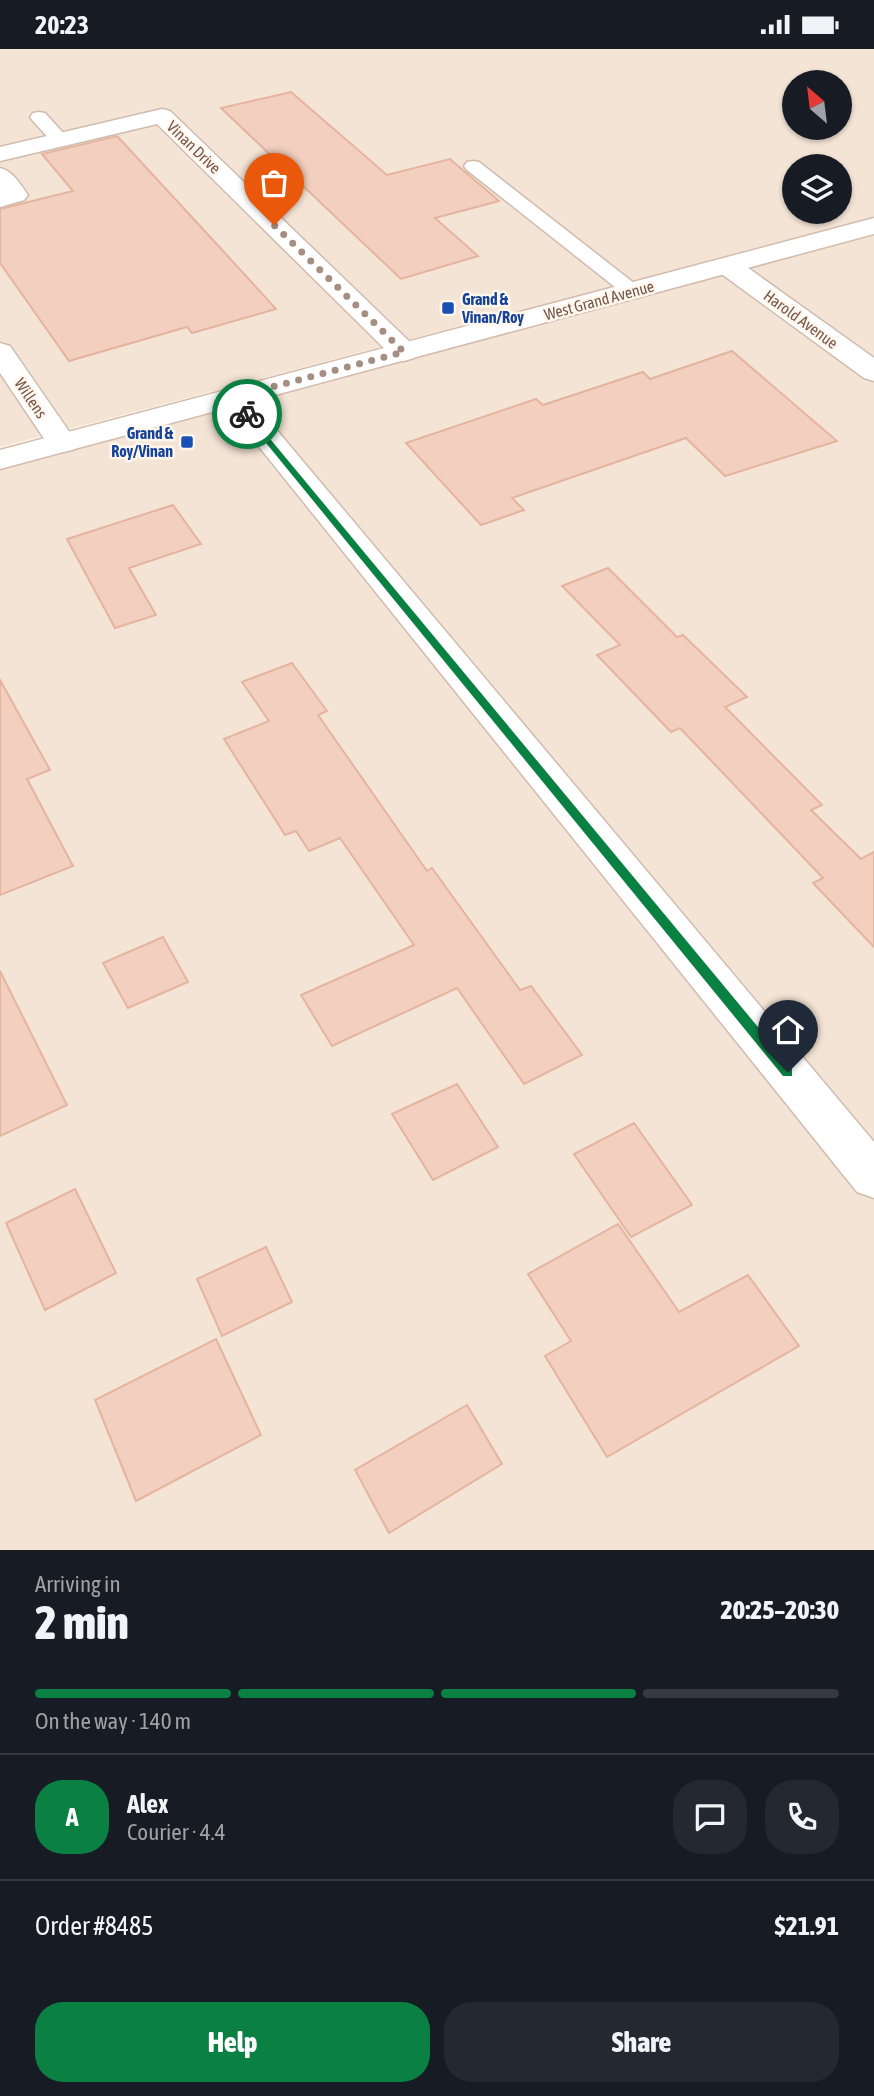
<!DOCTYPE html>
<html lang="en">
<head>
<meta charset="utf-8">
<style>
  body { margin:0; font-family:"Asap Condensed",sans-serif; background:#242831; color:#f1f3f6; height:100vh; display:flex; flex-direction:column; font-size:26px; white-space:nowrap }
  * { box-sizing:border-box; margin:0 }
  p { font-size:23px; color:#9ea1a6 }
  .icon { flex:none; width:38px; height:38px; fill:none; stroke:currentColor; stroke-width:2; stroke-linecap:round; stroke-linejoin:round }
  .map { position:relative; height:1501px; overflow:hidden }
  .drawer { display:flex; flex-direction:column; background:#171b24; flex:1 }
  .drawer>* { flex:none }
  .needle { width:46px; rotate:332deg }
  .controls { position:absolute; left:782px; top:21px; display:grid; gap:14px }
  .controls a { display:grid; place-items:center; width:70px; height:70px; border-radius:50%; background:#171b24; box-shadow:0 2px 5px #0004; font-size:35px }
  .pin { position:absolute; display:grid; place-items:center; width:60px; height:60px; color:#fff; margin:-72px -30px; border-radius:50% 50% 50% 0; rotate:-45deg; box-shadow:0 0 7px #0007 }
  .pin .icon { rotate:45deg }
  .courier { position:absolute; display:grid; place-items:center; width:70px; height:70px; margin:-35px; border:5px solid #0b8043; border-radius:50%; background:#fff; color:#222; box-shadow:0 2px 9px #0007 }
  .overview em { font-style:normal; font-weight:800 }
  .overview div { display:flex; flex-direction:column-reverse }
  .overview { display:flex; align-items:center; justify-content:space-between; height:119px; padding:0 35px }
  h1 { font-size:46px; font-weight:800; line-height:52px }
  .bar { display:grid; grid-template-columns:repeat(4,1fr); gap:10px 7px; align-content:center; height:84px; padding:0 35px }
  .bar i { height:9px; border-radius:5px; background:#363941 }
  .bar .current { background:#0b8043 }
  .bar p { grid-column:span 4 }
  .line { display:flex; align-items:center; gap:18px; padding:0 35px; border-top:2px solid #363941 }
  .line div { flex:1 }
  .round { display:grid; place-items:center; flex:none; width:74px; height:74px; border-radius:28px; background:#242831 }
  .primary-button { display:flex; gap:14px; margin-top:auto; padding:14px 35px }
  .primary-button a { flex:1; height:80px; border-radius:28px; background:#0b8043; color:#fff; font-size:28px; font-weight:800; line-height:80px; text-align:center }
  .primary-button a+a { background:#242831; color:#f1f3f6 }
  .status { display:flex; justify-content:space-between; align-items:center; height:49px; padding:0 35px; background:#171b24; direction:ltr }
  .status svg { height:19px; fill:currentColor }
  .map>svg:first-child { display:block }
</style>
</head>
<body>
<div class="status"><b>20:23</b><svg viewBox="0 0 49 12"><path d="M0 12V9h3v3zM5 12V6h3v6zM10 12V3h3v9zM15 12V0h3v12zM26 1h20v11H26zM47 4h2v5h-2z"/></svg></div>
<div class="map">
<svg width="874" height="1501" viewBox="0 0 874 1501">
  <rect width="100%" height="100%" fill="#fcf3e7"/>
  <g fill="#f4e4d5" fill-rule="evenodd">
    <path d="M0 0H874V168L0 398ZM794 33H840V79H794ZM794 117H840V163H794Z"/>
    <path d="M874 177V1501H0V411Z"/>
  </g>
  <g fill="#f2cfbe" stroke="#e5b49f" stroke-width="2">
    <path d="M291 43 387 126 450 110 499 152 435 169 478 207 401 230 221 59Z"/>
    <path d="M117 87 224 203 276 260 192 284 187 278 69 312 0 214V160L73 142 42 105Z"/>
    <path d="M732 302 837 392 725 427 686 389 512 449 524 461 481 476 406 394 536 350 543 356 643 323 650 330Z"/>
    <path d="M173 456 201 495 129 519 156 566 115 579 67 490Z"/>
    <path d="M608 519 677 588 683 586 747 648 725 658 822 756 811 761 861 810 874 803V898L813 834 823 829 680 679 671 683 597 606 620 596 562 537Z"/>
    <path d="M292 614 327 662 318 666 427 822 432 819 520 941 531 937 582 1006 524 1035 457 939 332 997 301 946 414 896 340 789 309 802 296 782 285 786 224 690 269 672 242 633Z"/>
    <path d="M0 631 50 721 27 730 73 817 0 846Z"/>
    <path d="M163 888 188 933 128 959 103 914Z"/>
    <path d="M0 922 67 1056 0 1087Z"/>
    <path d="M457 1035 498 1098 433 1131 392 1065Z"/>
    <path d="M634 1074 692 1156 631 1188 574 1105Z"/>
    <path d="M75 1140 116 1224 45 1261 6 1174Z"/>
    <path d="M618 1175 679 1263 748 1226 799 1297 607 1408 545 1307 571 1292 528 1225Z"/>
    <path d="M266 1198 292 1253 222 1287 197 1230Z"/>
    <path d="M216 1290 261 1386 136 1452 95 1351Z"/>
    <path d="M467 1356 502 1415 389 1484 355 1421Z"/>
  </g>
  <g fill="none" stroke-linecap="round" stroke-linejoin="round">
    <defs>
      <g id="lane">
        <path d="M39 63 45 64 66 87 69 91 66 95H54L33 72 30 68 33 64Z"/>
        <path d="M473 112 479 113 639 238 642 242 639 246H625L467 121 464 117 467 113Z"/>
      </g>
      <g id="street">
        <path d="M162 60 170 62 414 297 418 303 414 309 404 312 394 309 157 75 0 112V98Z"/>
        <path d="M0 119C13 122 20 135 28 146L24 151 0 158Z"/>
        <path d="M728 209 737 211 874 309V332L864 329 719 223 715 217 719 211Z"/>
        <path d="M0 294 10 297 77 394 73 401 62 403 51 401 47 394 0 324Z"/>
        <path d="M234 339 244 342 874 1093V1149L857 1143 224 354 219 348 224 342Z"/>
      </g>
      <path id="secondary" d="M874 169V185L0 420V401Z"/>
    </defs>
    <use href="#lane" stroke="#d0bcaf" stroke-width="3"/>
    <use href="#street" stroke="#d0bcaf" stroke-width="3"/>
    <use href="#secondary" stroke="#d3bbad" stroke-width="3"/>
    <use href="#lane" fill="#fff" fill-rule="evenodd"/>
    <use href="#street" fill="#fff" fill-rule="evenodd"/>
    <use href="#secondary" fill="#fff" fill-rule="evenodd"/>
  </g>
  <path fill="#0b8043" d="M247 362 792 1019V1027H783L244 367 243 365Z"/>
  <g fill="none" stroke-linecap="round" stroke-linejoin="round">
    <path stroke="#a58e82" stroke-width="7" stroke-dasharray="0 12.6" d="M247 365 234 348 404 303 274 176"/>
  </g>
  <g fill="#1a4fb4" stroke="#fff7ed" stroke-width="2.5">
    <rect x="441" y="252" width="14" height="14" rx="3.5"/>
    <rect x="180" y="386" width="14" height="14" rx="3.5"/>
  </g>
  <g text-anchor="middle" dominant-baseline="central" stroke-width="5" stroke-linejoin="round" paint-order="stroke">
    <g font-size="16" fill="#76574b" stroke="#fff7ed">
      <text transform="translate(194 98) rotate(44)">Vinan Drive</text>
      <text transform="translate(599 251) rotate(-15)">West Grand Avenue</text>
      <text transform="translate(801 270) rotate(36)">Harold Avenue</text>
      <text transform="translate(31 349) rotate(56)">Willens</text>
    </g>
    <g font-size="16" font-weight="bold" fill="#164399" stroke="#fff7ed" text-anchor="start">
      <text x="462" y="250">Grand &amp;<tspan x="462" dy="18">Vinan/Roy</tspan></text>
      <text x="173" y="384" text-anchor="end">Grand &amp;<tspan x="173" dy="18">Roy/Vinan</tspan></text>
    </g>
  </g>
</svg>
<div class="controls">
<a><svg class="needle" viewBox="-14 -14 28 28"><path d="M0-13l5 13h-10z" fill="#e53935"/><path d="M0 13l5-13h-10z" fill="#9ea1a6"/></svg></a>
<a><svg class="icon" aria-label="layers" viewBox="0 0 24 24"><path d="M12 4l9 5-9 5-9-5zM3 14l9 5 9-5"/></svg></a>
</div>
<div class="pin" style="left:274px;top:176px;background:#ea580c"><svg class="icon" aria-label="bag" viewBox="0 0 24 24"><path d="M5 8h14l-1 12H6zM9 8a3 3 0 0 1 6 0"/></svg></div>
<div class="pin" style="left:788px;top:1023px;background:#1f2937"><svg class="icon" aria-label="home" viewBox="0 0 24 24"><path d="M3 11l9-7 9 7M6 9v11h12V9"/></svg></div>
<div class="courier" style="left:247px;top:365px"><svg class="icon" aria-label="bike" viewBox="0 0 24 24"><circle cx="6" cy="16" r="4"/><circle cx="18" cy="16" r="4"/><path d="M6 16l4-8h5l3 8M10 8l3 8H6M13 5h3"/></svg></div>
</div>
<section class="drawer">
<div class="overview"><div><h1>2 min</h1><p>Arriving in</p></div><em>20:25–20:30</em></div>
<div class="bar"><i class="current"></i><i class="current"></i><i class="current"></i><i></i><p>On the way · 140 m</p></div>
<div class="line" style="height:126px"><b class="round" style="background:#0b8043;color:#fff">A</b><div><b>Alex</b><p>Courier · 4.4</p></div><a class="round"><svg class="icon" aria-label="chat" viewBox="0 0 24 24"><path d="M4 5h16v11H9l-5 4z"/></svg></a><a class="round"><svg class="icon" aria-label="phone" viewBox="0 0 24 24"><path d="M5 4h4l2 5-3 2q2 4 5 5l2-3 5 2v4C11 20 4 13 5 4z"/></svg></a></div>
<div class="line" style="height:91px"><div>Order #8485</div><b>$21.91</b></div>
<div class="primary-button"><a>Help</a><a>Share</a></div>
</section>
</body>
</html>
